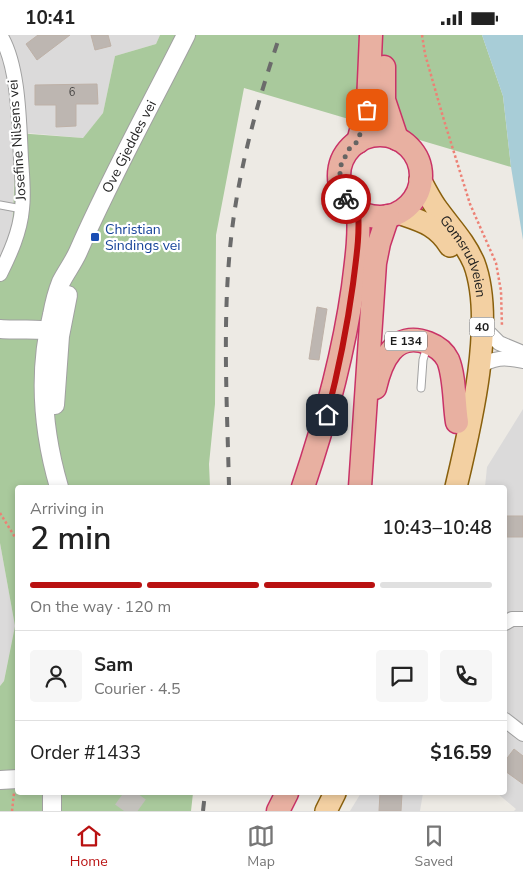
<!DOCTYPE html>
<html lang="en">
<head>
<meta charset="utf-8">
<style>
  body { margin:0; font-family:"Nunito Sans",sans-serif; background:#f6f6f6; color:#222; height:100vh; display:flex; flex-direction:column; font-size:19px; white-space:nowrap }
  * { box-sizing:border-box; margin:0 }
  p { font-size:16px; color:#767676 }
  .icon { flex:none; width:28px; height:28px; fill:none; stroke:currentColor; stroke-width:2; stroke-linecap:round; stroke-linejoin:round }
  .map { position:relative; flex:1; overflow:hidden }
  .panel { position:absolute; left:15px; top:450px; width:492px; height:310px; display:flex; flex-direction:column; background:#fff; border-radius:5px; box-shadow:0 2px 8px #0003 }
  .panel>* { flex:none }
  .pin { position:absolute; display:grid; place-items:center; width:42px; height:42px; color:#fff; margin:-21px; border-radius:10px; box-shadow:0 2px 8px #0006 }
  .courier { position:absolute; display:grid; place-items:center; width:50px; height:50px; margin:-25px; border:4px solid #b91111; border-radius:50%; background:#fff; color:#222; box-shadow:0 1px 6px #0007 }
  .head em { font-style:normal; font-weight:600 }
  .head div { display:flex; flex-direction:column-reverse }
  .head { display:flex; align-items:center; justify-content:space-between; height:85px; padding:0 15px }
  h1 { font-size:32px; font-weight:600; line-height:38px }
  .bar { display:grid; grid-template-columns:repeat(4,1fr); gap:8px 5px; align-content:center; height:60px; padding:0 15px }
  .bar i { height:6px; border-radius:4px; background:#e0e0e0 }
  .bar .current { background:#b91111 }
  .bar p { grid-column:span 4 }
  .line { display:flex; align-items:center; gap:12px; padding:0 15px; border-top:1px solid #e0e0e0 }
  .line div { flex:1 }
  .round { display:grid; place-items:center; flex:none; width:52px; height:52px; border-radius:5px; background:#f6f6f6 }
  .status { display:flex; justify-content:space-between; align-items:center; height:35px; padding:0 25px; background:#fff; direction:ltr }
  .status svg { height:14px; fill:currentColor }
  .tab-bar { display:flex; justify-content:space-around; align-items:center; height:70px; border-top:1px solid #e0e0e0; background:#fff; font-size:14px; color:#767676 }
  .tab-bar a { display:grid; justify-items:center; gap:2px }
  .tab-bar .current { color:#b91111 }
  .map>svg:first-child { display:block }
</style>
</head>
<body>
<div class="status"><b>10:41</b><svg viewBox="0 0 49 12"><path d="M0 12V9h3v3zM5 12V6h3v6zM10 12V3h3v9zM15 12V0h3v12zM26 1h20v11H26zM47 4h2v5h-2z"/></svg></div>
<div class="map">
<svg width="523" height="776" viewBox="0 0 523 776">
  <rect width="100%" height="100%" fill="#edeae4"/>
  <g fill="#dbdada">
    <path d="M0 0H160L156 9 115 21 103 78 83 103 28 98 15 119 12 195 0 225Z"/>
    <path d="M523 374V776H514L516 774 497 758H505V452H485L487 432Z"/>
    <path d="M0 508 15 591 4 646 0 651Z"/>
    <path d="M361 758H423L420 776H350Z"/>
  </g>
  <path fill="#a9c99c" d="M160 0H482L503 61 511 132 244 53 216 200 215 369 209 429 210 452H18V758H193L191 776H0V651L4 646 15 591 0 508V225L12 195 17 98 83 103 103 78 115 21 156 9Z"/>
  <path fill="#a8cdd7" d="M482 0H523V205L511 132 503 61Z"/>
  <g fill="#bdb6b1" stroke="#beb1a7">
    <path d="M38 0H70L37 25 26 9Z"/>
    <path d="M91 0H108L111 11 95 15Z"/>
    <path d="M97 49 98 69H76V91L56 92V70H35V50Z"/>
    <path d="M317 272 327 274 319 325 309 324Z"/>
    <path d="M505 481H523V502H507V498H505Z"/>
    <path d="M514 714 523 721V749L505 736V726Z"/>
    <path d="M380 758H402L401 776H379Z"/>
  </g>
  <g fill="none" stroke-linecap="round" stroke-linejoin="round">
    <path stroke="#c3c1bc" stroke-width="22" stroke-dasharray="22 11" stroke-linecap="butt" d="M124 776 137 758"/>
    <defs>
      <g id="service">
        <path d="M0 170 22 174"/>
        <path d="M421 353 423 325 427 311"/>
      </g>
      <g id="minor">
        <path d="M0 239C10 219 20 197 22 174 24 158 22 140 21 124 19 88 19 30 0 0"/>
        <path d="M482 291 499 308 523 318"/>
        <path d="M478 333C493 322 505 322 523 326"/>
        <path d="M505 588 512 584H523"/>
        <path d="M505 685 523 699"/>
      </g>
      <g id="tertiary">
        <path d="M0 294C18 296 43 291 58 300"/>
        <path d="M55 370 60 301 68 260"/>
        <path id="s1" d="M59 452C43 397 38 337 52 280 54 269 57 257 61 247 66 237 73 228 78 217 110 143 150 72 186 0"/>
        <path d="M0 745 18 744"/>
        <path d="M52 758V776"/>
      </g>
      <g id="primary">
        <path id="s2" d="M420 145C426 155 431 166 438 175 451 193 465 207 474 228 496 286 470 393 456 452"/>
        <path d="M398 178C421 186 436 189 450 211"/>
        <path d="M326 776 335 758"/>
      </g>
      <g id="trunk">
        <path d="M384 32V65L397 104"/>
        <circle cx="380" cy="141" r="41"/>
        <path d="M358 107 368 68 371 0"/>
        <path d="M375 353C381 327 394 295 428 308 436 311 444 317 448 325 455 342 454 369 457 387"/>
        <path d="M303 452C325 387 343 322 353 252 356 227 360 202 358 176"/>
        <path d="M360 452 375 228 379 208 388 181"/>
        <path d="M278 776 287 758"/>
      </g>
    </defs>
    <use href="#service" stroke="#a1a1a1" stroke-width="9"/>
    <use href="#minor" stroke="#a1a1a1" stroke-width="16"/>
    <use href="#tertiary" stroke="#a1a1a1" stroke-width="20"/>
    <use href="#primary" stroke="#89600d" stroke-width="24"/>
    <use href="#trunk" stroke="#c93367" stroke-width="25"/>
    <g stroke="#ed8175" stroke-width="2.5" stroke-dasharray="2.5 2.5" stroke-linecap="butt">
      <path d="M422 0 425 19 443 82 470 169 496 228 501 256 502 292"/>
      <path d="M0 478 18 507"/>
      <path d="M12 776 14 758"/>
    </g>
    <use href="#service" stroke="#fff" stroke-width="7"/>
    <use href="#minor" stroke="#fff" stroke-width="14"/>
    <use href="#tertiary" stroke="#fff" stroke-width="18"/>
    <use href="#primary" stroke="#f3d0a2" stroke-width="21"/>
    <use href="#trunk" stroke="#e8b0a1" stroke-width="22"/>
    <g stroke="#6b6b6b" stroke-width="4" stroke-dasharray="10 10" stroke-linecap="butt">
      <path d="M229 452C227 362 221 270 234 180 243 118 260 59 280 0"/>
      <path d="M203 776 205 758"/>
    </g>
  </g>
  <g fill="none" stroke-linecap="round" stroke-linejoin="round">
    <path stroke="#666563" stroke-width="5" stroke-dasharray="0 9" d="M346 164 340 152V132L349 114 358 106 367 75"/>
    <path stroke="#b91111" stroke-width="6" d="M327 380C338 337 347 293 353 249 356 224 360 201 358 176L346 164"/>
  </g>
  <rect fill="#1a4fb4" stroke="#fff" stroke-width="2" x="90" y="197" width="10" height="10" rx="2.5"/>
  <g text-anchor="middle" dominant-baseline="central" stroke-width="4.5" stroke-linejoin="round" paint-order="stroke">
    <g font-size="11" fill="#454342">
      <text x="72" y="57">6</text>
    </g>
    <g fill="#fff" stroke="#616161" stroke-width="1">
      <rect x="469.5" y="282.5" width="25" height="19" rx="4"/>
      <rect x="385" y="296.5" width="42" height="19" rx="4"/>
    </g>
    <g font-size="12" font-weight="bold" fill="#1d1d1d">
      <text x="482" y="292">40</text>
      <text x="406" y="306">E 134</text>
    </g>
    <g font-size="14" fill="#1d1d1d" stroke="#fff">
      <text transform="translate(17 105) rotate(-94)">Josefine Nilsens vei</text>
      <text stroke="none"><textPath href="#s1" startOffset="360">Ove Gjeddes vei</textPath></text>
      <text stroke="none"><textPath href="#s2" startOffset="89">Gomsrudveien</textPath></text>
    </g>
    <g font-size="14" fill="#164399" stroke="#fff" text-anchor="start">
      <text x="105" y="194">Christian<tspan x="105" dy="16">Sindings vei</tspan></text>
    </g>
  </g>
</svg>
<div class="pin" style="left:367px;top:75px;background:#ea580c"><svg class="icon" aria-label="bag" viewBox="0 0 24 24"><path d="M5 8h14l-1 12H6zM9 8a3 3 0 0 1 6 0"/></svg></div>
<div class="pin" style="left:327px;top:380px;background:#1f2937"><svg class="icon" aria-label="home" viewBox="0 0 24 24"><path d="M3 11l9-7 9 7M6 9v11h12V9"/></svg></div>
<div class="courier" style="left:346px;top:164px"><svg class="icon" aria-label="bike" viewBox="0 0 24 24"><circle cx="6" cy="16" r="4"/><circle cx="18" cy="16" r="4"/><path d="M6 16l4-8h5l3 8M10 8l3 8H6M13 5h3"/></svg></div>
<section class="panel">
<div class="head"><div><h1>2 min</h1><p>Arriving in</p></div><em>10:43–10:48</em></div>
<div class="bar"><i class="current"></i><i class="current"></i><i class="current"></i><i></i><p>On the way · 120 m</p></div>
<div class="line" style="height:90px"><a class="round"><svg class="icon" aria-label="person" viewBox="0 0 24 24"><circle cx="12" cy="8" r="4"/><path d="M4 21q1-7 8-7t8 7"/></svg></a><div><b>Sam</b><p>Courier · 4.5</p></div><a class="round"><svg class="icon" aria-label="chat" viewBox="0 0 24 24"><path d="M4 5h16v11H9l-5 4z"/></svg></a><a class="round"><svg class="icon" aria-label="phone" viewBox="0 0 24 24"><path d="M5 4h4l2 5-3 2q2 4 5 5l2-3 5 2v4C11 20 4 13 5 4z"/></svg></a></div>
<div class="line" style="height:65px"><div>Order #1433</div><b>$16.59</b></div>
</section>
</div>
<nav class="tab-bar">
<a class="current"><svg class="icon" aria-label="home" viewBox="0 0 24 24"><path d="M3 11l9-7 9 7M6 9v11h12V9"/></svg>Home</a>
<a><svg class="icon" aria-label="map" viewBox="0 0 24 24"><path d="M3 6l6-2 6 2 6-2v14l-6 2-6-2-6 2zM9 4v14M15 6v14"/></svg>Map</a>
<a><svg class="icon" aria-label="saved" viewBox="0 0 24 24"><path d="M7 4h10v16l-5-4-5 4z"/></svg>Saved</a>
</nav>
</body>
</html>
